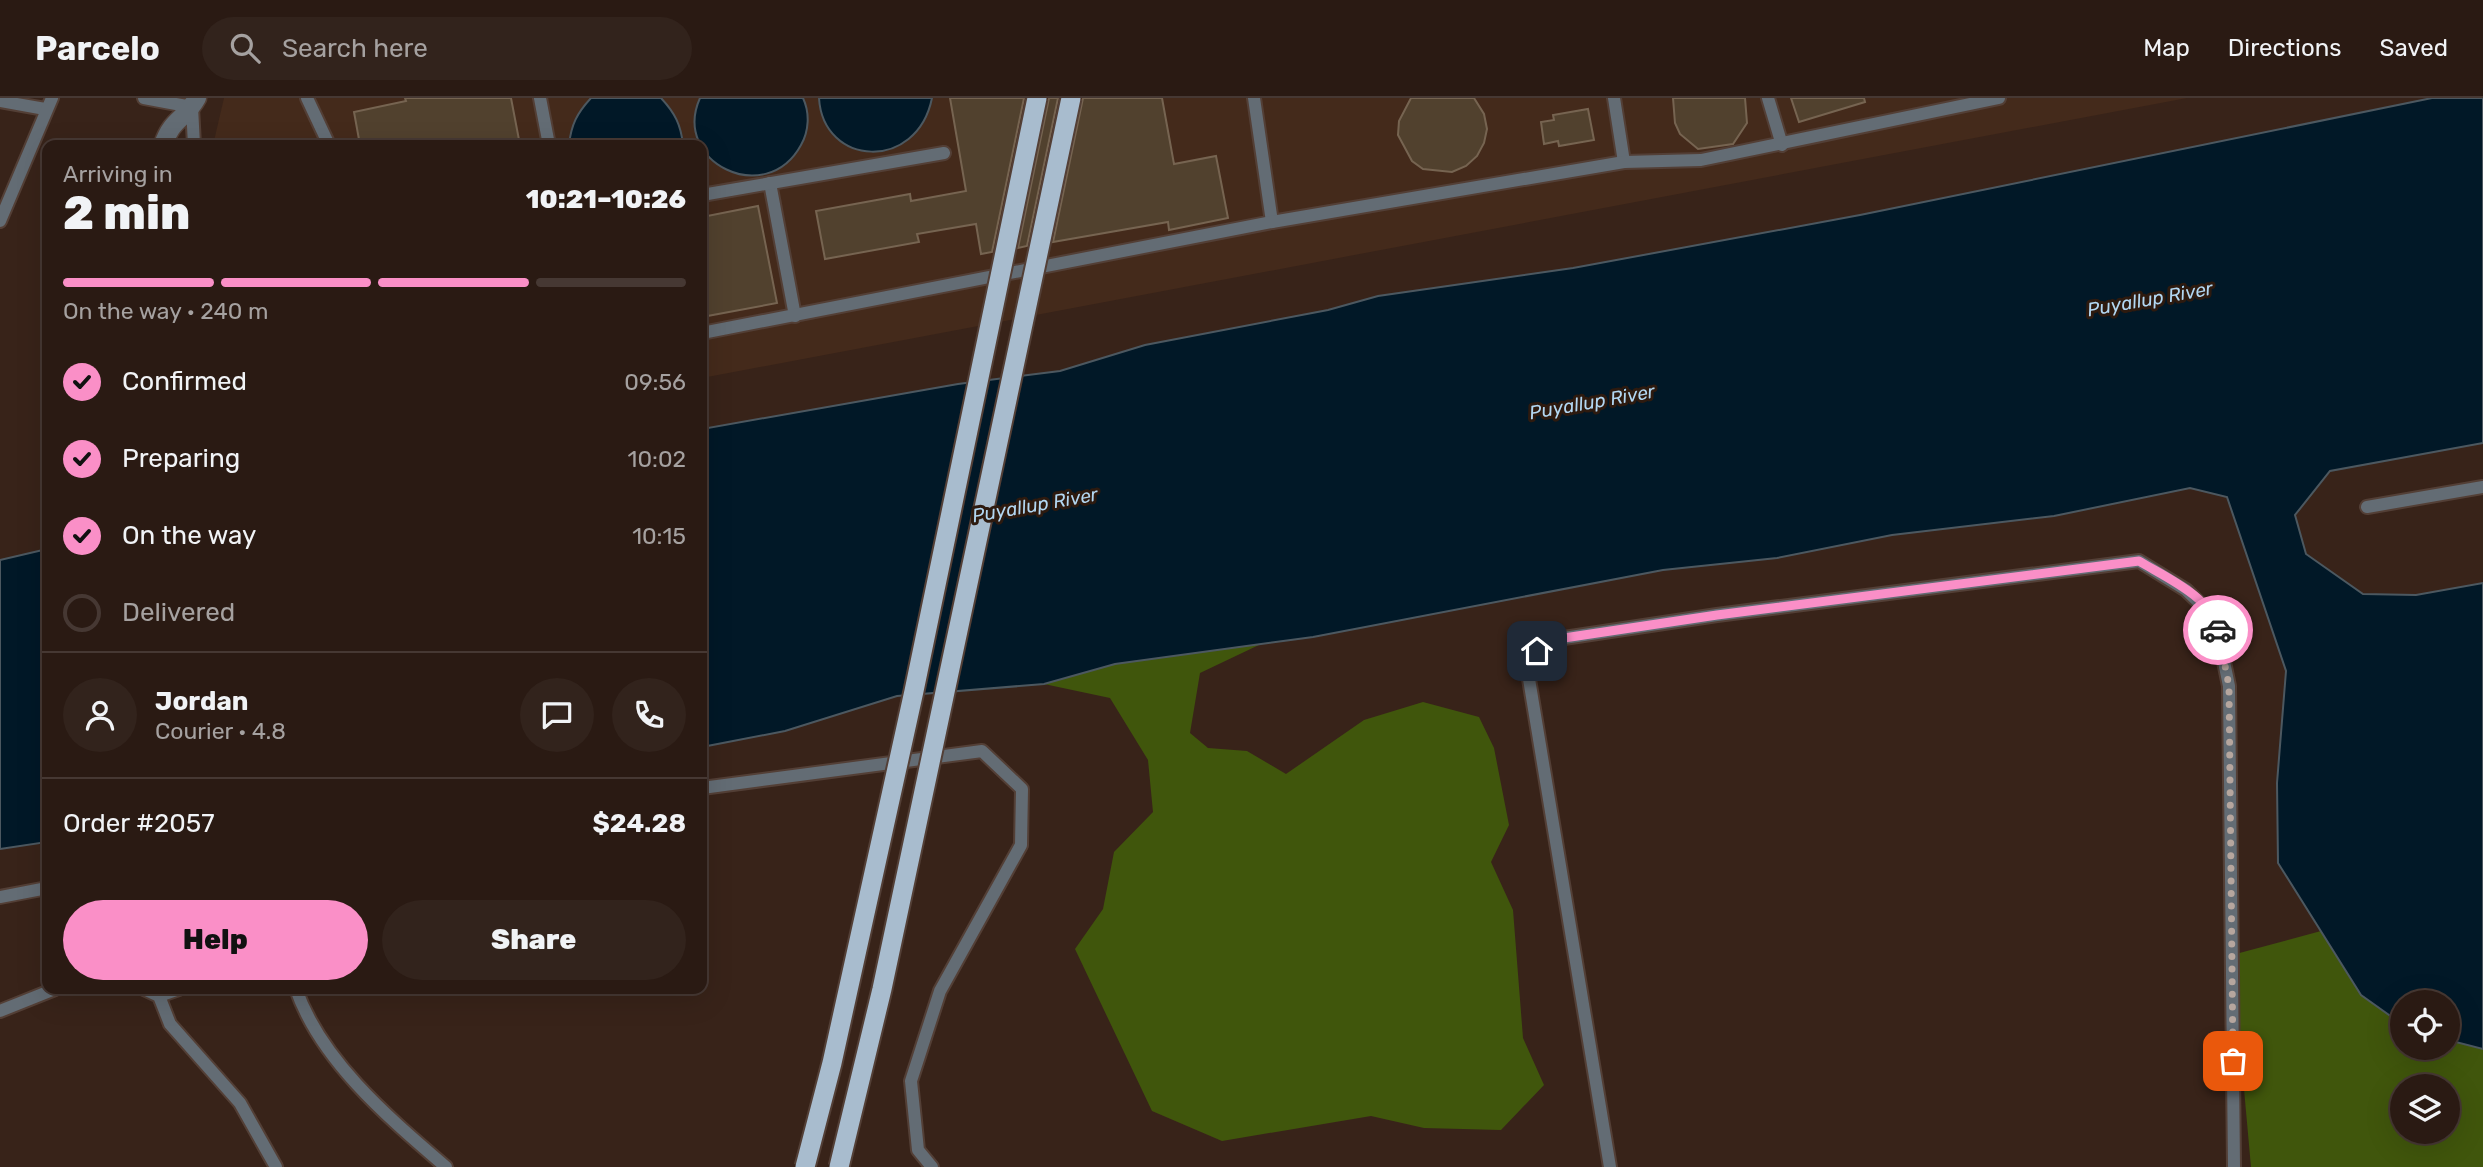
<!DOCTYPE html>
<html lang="en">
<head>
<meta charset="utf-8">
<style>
  body { margin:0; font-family:Rubik,sans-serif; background:#32231c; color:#f1f3f6; height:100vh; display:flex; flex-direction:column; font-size:26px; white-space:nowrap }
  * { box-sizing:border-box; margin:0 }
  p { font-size:23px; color:#a5a1a0 }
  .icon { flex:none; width:38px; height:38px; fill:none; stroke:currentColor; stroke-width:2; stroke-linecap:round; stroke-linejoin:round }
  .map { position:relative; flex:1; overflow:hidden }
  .drawer { position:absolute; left:42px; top:42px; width:665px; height:854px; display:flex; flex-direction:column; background:#2a1a13; border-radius:14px; box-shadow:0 7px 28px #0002,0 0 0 2px #463833 }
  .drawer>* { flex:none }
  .buttons { position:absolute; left:2390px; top:892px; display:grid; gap:14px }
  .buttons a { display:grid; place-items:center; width:70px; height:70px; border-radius:50%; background:#2a1a13; box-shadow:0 7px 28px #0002,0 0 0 2px #463833; font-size:35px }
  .pin { position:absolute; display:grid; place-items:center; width:60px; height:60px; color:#fff; margin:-30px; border-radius:14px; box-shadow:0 4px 10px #0006 }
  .courier { position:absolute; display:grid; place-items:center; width:70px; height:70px; margin:-35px; border:5px solid #fa8fc7; border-radius:50%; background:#fff; color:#222; box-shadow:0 2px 9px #0007 }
  .headline em { font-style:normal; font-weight:800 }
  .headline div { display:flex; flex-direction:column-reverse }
  .headline { display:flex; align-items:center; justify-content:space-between; height:119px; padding:0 21px }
  h1 { font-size:46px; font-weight:800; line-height:52px }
  .bar { display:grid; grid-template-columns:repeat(4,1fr); gap:10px 7px; align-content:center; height:84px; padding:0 21px }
  .bar i { height:9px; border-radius:5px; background:#463833 }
  .bar .on { background:#fa8fc7 }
  .bar p { grid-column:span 4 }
  .line { display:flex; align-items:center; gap:18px; padding:0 21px; border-top:2px solid #463833 }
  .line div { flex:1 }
  .round { display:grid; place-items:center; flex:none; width:74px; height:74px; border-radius:37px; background:#32231c }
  ol { padding:0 21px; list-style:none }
  li { display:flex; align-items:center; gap:21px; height:77px }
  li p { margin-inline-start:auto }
  li .icon { padding:7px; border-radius:50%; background:#fa8fc7; color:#111; stroke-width:4 }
  li:last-child { color:#a5a1a0 }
  li i { width:38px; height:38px; border:4px solid #463833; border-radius:50% }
  .button { display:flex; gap:14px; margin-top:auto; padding:14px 21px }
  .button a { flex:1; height:80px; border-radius:42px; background:#fa8fc7; color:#111; font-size:28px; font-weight:800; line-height:80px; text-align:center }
  .button a+a { background:#32231c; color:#f1f3f6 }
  header { display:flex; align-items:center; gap:42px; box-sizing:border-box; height:98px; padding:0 35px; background:#2a1a13; border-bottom:2px solid #463833 }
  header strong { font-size:33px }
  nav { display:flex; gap:38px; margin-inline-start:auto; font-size:24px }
  .search { width:490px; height:63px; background:#32231c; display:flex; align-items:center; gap:18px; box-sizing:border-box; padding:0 24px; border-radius:38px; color:#a5a1a0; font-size:26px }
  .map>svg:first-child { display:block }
</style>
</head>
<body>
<header>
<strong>Parcelo</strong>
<div class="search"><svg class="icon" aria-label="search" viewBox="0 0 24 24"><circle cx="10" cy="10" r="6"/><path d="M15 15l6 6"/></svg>Search here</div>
<nav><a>Map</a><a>Directions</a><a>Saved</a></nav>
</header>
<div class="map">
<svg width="2483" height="1069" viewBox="0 0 2483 1069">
  <rect width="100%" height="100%" fill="#382319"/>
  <path fill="#442a1b" d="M224 0H2187L702 280V47H213Z"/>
  <g fill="#40560c" fill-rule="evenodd">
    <path d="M2315 393 2295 417 2306 456 2363 496 2416 497 2483 485V1069H2251L2232 857 2321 833 2278 765 2277 685 2286 573 2231 412ZM2363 899 2403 905H2448L2471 947 2448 942V950H2403V927ZM2403 989H2448V1034H2403Z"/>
    <path d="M1261 546 1200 575 1190 635 1208 650 1247 653 1286 676 1364 622 1423 604 1479 619 1494 650 1509 727 1491 764 1513 812 1523 940 1544 987 1501 1032 1424 1030 1371 1018 1222 1043 1152 1013 1075 851 1103 811 1114 754 1153 714 1148 662 1110 600 1044 586 1115 566Z"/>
  </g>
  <g fill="#011827" stroke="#4c5860" stroke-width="2">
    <path d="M591 0H661C675 15 681 27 683 47H569C571 27 577 15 591 0Z"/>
    <path d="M700 0H803C810 15 809 33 801 47 766 111 671 64 700 0Z"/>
    <path d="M819 0H932C917 74 823 69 819 0Z"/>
    <path d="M2432 0H2483V345L2330 373 2295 417 2306 456 2363 496 2416 497 2483 485V951L2448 942V905H2403V927L2361 897 2278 765 2277 685 2286 573 2227 399 2190 390 2054 418 1892 437 1777 460 1663 472 1313 539 1115 566 1044 586 897 598 785 633 702 649V331L958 286 1060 273 1145 247 1328 212 1378 198 1573 170 1860 117Z"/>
    <path d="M47 451V744L0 751V462Z"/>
  </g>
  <g fill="#51412e" stroke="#766451" stroke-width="2">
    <path d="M405 0H511L520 47H360L354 14 406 3Z"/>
    <path d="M950 0H1024L992 154 981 156 976 126 917 136 919 144 825 161 816 113 910 96 911 103 966 93Z"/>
    <path d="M1049 0H1058L1027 148 1018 150Z"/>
    <path d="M1083 0H1162L1174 66 1216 58 1228 120 1169 132 1168 124 1053 144Z"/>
    <path d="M1411 0H1474L1484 16 1487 31 1484 45 1477 58 1466 68 1452 74 1423 71 1412 63 1398 37 1399 23Z"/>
    <path d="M1673 0H1745L1747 25 1733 46 1698 51 1680 36 1675 25Z"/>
    <path d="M1791 0H1864L1865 4 1799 24Z"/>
    <path d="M1588 11 1594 42 1559 48 1558 43 1544 46 1541 24 1554 22 1553 17Z"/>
    <path d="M758 108 777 205 702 219V119Z"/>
  </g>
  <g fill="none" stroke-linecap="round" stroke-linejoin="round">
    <defs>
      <g id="service">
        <path d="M144 0 192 9 194 47"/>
        <path d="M307 0 329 47"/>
        <path d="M540 0 549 47"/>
        <path d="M1254 0 1272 124"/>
        <path d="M1614 0 1624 64"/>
        <path d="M1768 0 1782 47"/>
        <path d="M0 3 45 11"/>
        <path d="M770 85 795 218"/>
        <path d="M702 97 944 55"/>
        <path d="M0 123 52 0"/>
        <path d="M702 235 1272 124 1624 64 1701 62 1999 0"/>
        <path d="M2367 409 2483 389"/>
        <path d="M702 690 982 653 1022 691 1021 747 940 893 911 983 918 1052 932 1069"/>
        <path d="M0 799 47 790"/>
        <path d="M144 891 159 898 170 926 240 1005 276 1069"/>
        <path d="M296 891C321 963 389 1020 446 1069"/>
        <path d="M159 898 179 891"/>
        <path d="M0 913 55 891"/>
        <path d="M1610 1069 1527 569 1544 543 1717 517 2139 463 2186 492 2215 520 2229 588 2234 1069"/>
      </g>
      <path id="minor" d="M163 47C172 20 185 22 197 0"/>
    </defs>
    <use href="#service" stroke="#533f36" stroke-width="16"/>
    <use href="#minor" stroke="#533f36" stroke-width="21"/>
    <use href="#service" stroke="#636c74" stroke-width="12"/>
    <use href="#minor" stroke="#636c74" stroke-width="18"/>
    <defs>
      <g id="trunk-bridge">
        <path d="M805 1069 832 965 914 593 1037 0"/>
        <path d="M839 1069 882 891 1071 0"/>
      </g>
    </defs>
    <use href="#trunk-bridge" stroke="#533f36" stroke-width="23" stroke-linecap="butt"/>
    <use href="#trunk-bridge" stroke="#a8bcce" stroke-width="19"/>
  </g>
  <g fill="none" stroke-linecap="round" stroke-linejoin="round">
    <path stroke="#b6a69e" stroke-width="7" stroke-dasharray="0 12.6" d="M2218 532 2229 588 2233 963"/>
    <path stroke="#fa8fc7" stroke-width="9" d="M1537 553 1544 543 1717 517 2139 463C2165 479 2212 499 2218 532"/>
  </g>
  <g text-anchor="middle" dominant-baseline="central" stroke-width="6" stroke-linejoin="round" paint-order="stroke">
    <g font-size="19" font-style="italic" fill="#b2d7f2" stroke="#2d1a0f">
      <text transform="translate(2150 201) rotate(-10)">Puyallup River</text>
      <text transform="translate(1592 304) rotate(-10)">Puyallup River</text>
      <text transform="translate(1035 407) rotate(-10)">Puyallup River</text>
    </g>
  </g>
</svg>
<div class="buttons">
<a><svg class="icon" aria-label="locate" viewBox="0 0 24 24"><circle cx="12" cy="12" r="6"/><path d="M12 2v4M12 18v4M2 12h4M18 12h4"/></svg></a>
<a><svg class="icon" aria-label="layers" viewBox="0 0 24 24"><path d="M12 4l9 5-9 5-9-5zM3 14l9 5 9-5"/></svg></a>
</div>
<div class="pin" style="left:2233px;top:963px;background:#ea580c"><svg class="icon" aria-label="bag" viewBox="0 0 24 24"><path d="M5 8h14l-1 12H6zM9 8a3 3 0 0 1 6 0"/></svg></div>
<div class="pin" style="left:1537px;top:553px;background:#1f2937"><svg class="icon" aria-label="home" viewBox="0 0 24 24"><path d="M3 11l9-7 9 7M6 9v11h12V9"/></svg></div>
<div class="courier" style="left:2218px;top:532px"><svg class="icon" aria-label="car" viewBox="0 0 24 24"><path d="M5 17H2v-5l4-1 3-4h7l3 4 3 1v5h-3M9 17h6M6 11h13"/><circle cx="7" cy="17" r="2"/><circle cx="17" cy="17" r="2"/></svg></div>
<section class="drawer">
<div class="headline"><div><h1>2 min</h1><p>Arriving in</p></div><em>10:21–10:26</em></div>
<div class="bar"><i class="on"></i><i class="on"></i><i class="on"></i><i></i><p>On the way · 240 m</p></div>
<ol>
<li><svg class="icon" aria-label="check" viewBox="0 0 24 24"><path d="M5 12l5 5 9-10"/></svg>Confirmed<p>09:56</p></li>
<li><svg class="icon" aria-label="check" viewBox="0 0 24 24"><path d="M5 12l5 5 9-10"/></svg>Preparing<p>10:02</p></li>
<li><svg class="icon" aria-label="check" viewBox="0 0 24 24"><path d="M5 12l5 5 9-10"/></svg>On the way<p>10:15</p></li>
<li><i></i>Delivered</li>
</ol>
<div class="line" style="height:126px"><a class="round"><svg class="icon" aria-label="person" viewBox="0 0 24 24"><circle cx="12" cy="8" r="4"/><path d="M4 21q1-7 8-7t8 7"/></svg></a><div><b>Jordan</b><p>Courier · 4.8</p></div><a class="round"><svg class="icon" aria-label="chat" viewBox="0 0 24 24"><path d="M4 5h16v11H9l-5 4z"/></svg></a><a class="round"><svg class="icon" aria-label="phone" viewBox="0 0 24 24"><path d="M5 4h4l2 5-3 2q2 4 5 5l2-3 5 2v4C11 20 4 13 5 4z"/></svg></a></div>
<div class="line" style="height:91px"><div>Order #2057</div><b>$24.28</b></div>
<div class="button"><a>Help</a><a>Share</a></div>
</section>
</div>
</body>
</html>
